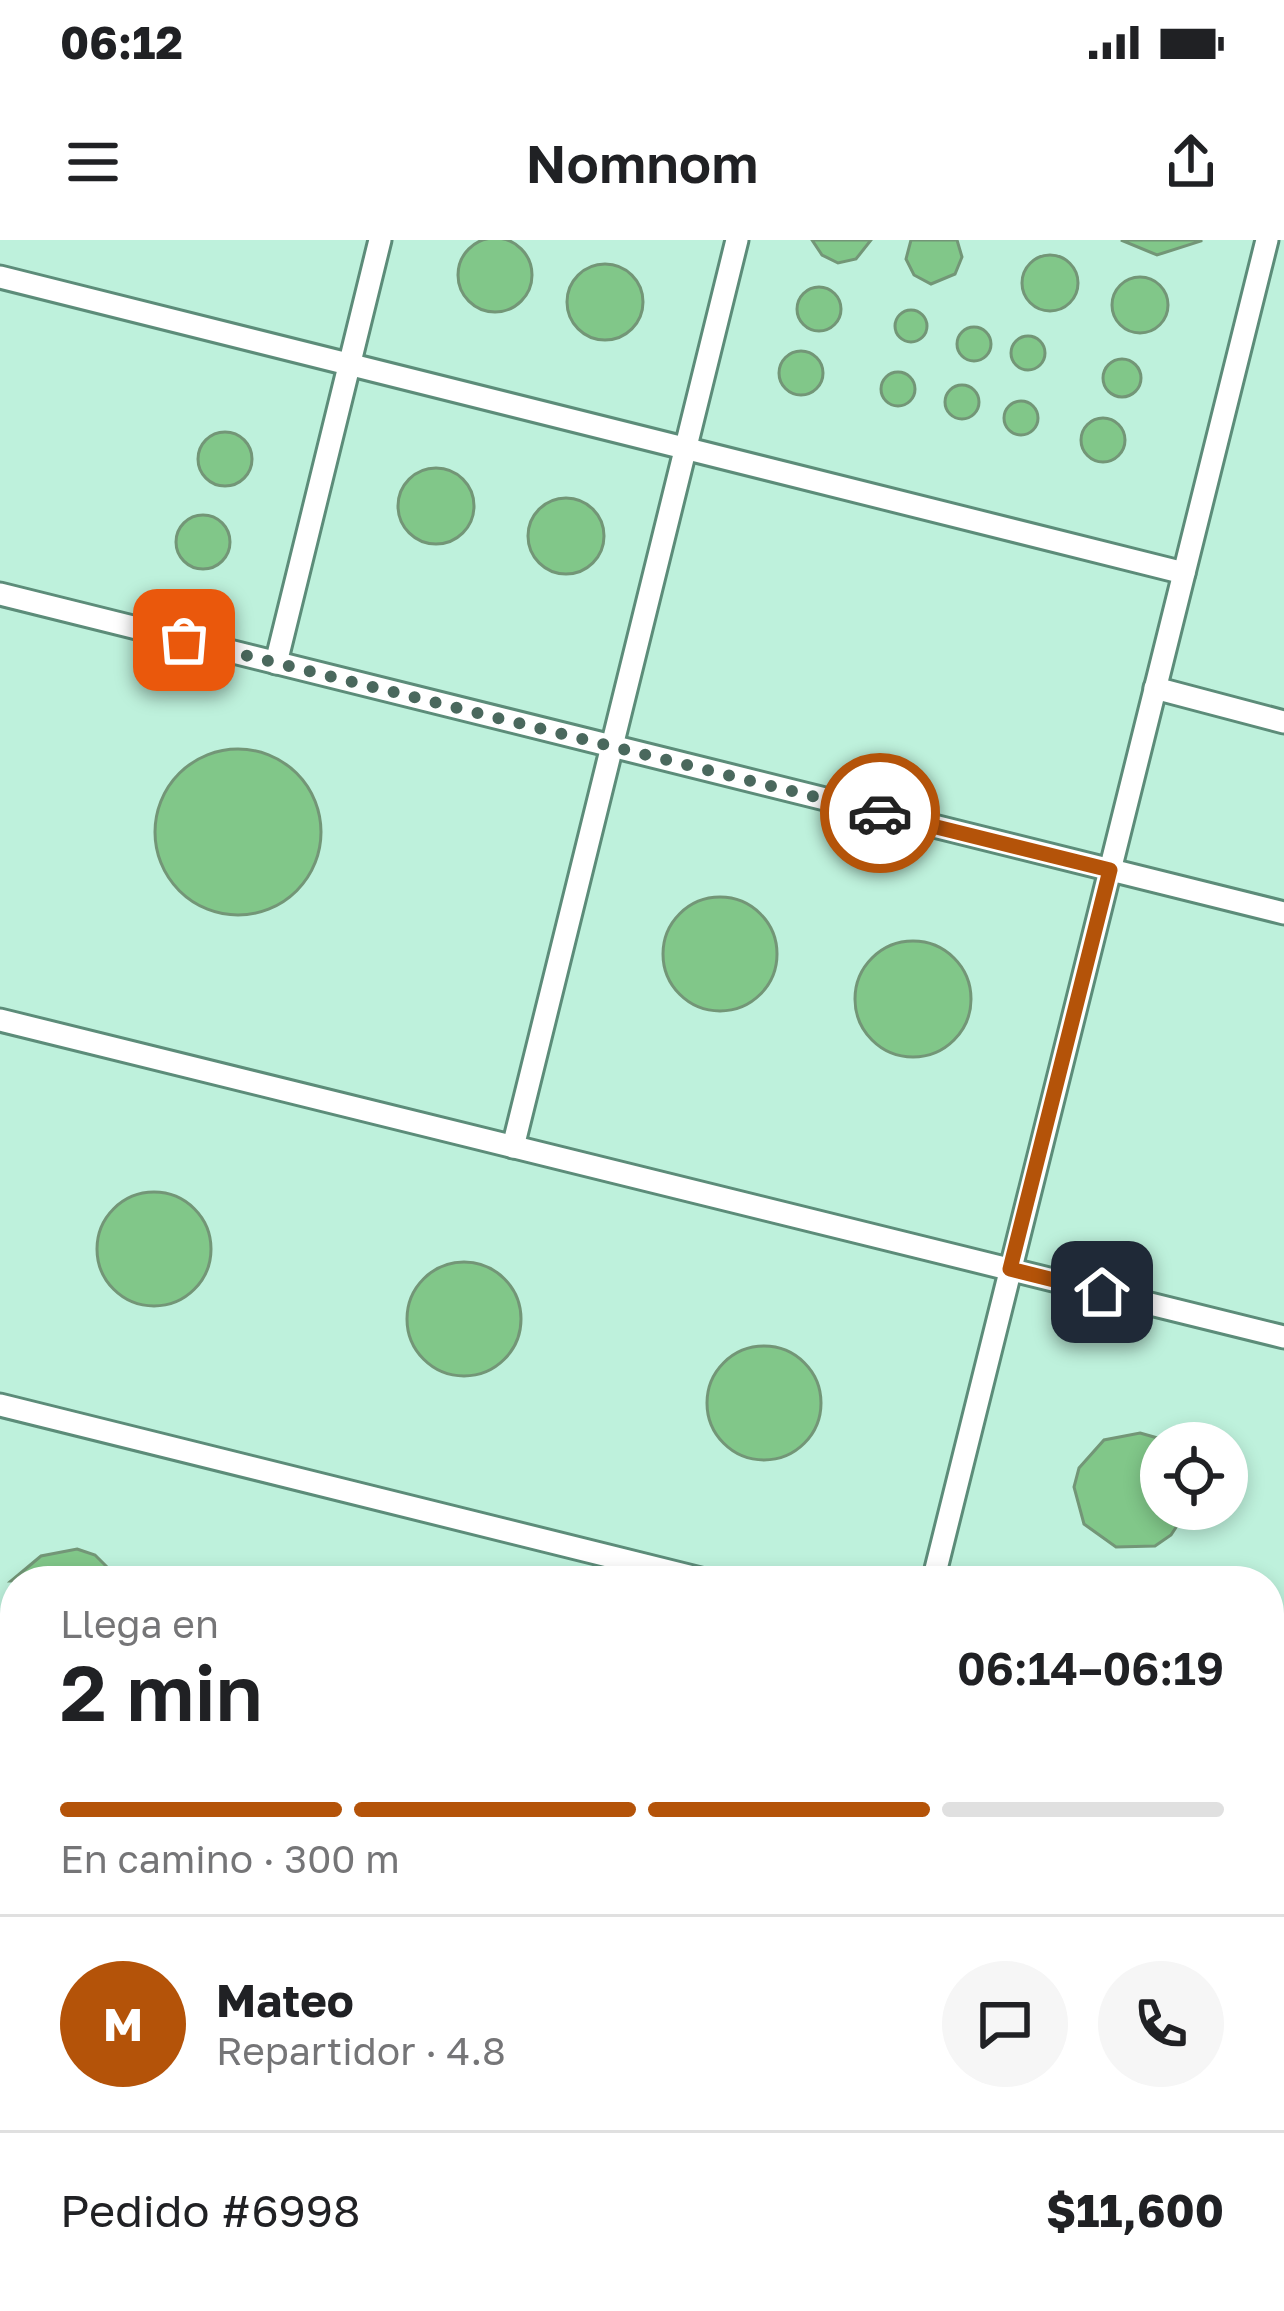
<!DOCTYPE html>
<html lang="es">
<head>
<meta charset="utf-8">
<style>
  body { margin:0; font-family:"Golos Text",sans-serif; background:#f6f6f6; color:#202124; height:100vh; display:flex; flex-direction:column; font-size:45px; white-space:nowrap }
  * { box-sizing:border-box; margin:0 }
  p { font-size:39px; color:#757577 }
  .icon { flex:none; width:66px; height:66px; fill:none; stroke:currentColor; stroke-width:2; stroke-linecap:round; stroke-linejoin:round }
  .map { position:relative; flex:1; overflow:hidden }
  .drawer { position:absolute; left:0px; top:1326px; width:1284px; height:747px; display:flex; flex-direction:column; background:#fff; border-radius:48px 48px 0 0; box-shadow:0 6px 18px #0003 }
  .drawer>* { flex:none }
  .fabs { position:absolute; left:1140px; top:1182px; display:grid; gap:24px }
  .fabs a { display:grid; place-items:center; width:108px; height:108px; border-radius:50%; background:#fff; box-shadow:0 6px 18px #0003; font-size:60px }
  .pin { position:absolute; display:grid; place-items:center; width:102px; height:102px; color:#fff; margin:-51px; border-radius:24px; box-shadow:0 6px 18px #0006 }
  .courier { position:absolute; display:grid; place-items:center; width:120px; height:120px; margin:-60px; border:9px solid #b45309; border-radius:50%; background:#fff; color:#222; box-shadow:0 3px 15px #0007 }
  .head em { font-style:normal; font-weight:600 }
  .head div { display:flex; flex-direction:column-reverse }
  .head { display:flex; align-items:center; justify-content:space-between; height:204px; padding:0 60px }
  h1 { font-size:78px; font-weight:600; line-height:90px }
  .bar { display:grid; grid-template-columns:repeat(4,1fr); gap:18px 12px; align-content:center; height:144px; padding:0 60px }
  .bar i { height:15px; border-radius:9px; background:#e0e0e0 }
  .bar .selected { background:#b45309 }
  .bar p { grid-column:span 4 }
  .line { display:flex; align-items:center; gap:30px; padding:0 60px; border-top:3px solid #e0e0e0 }
  .line div { flex:1 }
  .round { display:grid; place-items:center; flex:none; width:126px; height:126px; border-radius:63px; background:#f6f6f6 }
  .status { display:flex; justify-content:space-between; align-items:center; height:84px; padding:0 60px; background:#fff; direction:ltr }
  .status svg { height:33px; fill:currentColor }
  header { display:flex; justify-content:space-between; align-items:center; height:156px; padding:0 60px; background:#fff; font-size:54px; font-weight:600 }
  .map>svg:first-child { display:block }
</style>
</head>
<body>
<div class="status"><b>06:12</b><svg viewBox="0 0 49 12"><path d="M0 12V9h3v3zM5 12V6h3v6zM10 12V3h3v9zM15 12V0h3v12zM26 1h20v11H26zM47 4h2v5h-2z"/></svg></div>
<header><svg class="icon" aria-label="menu" viewBox="0 0 24 24"><path d="M4 6h16M4 12h16M4 18h16"/></svg>Nomnom<svg class="icon" aria-label="share" viewBox="0 0 24 24"><path d="M12 15V3M7 8l5-5 5 5M5 13v7h14v-7"/></svg></header>
<div class="map">
<svg width="1284" height="2071" viewBox="0 0 1284 2071">
  <rect width="100%" height="100%" fill="#bef1dc"/>
  <g fill="#81c789" stroke="#739677" stroke-width="3">
    <circle cx="495" cy="35" r="37"/>
    <path d="M812 0H871L856 19 838 23 822 15Z"/>
    <path d="M911 0H957L962 17 955 34 931 44 914 35 906 19Z"/>
    <path d="M1121 0H1201V1L1157 15Z"/>
    <circle cx="1050" cy="43" r="28"/>
    <circle cx="605" cy="62" r="38"/>
    <circle cx="1140" cy="65" r="28"/>
    <circle cx="819" cy="69" r="22"/>
    <circle cx="911" cy="86" r="16"/>
    <circle cx="974" cy="104" r="17"/>
    <circle cx="1028" cy="113" r="17"/>
    <circle cx="801" cy="133" r="22"/>
    <circle cx="1122" cy="138" r="19"/>
    <circle cx="898" cy="149" r="17"/>
    <circle cx="962" cy="162" r="17"/>
    <circle cx="1021" cy="178" r="17"/>
    <circle cx="1103" cy="200" r="22"/>
    <circle cx="225" cy="219" r="27"/>
    <circle cx="436" cy="266" r="38"/>
    <circle cx="566" cy="296" r="38"/>
    <circle cx="203" cy="302" r="27"/>
    <circle cx="238" cy="592" r="83"/>
    <circle cx="720" cy="714" r="57"/>
    <circle cx="913" cy="759" r="58"/>
    <circle cx="154" cy="1009" r="57"/>
    <circle cx="464" cy="1079" r="57"/>
    <circle cx="764" cy="1163" r="57"/>
    <path d="M1140 1193 1161 1199V1269H1188L1171 1295 1155 1306 1116 1307 1084 1284 1074 1247 1079 1228 1104 1200Z"/>
    <path d="M77 1309 95 1315 121 1341H11L41 1316Z"/>
    <path d="M1284 1594V1708L1269 1706V1595Z"/>
    <path d="M1269 1891 1284 1909V1947L1269 1961Z"/>
  </g>
  <g fill="none" stroke-linecap="round" stroke-linejoin="round">
    <defs>
      <g id="minor">
        <path d="M0 37 1184 333"/>
        <path d="M0 354 1284 673"/>
        <path d="M276 423 380 0"/>
        <path d="M1155 448 1284 482"/>
        <path d="M0 780 1284 1097"/>
        <path d="M513 907 737 0"/>
        <path d="M0 1165 709 1341"/>
        <path d="M933 1341 1267 0"/>
        <path d="M1269 1480 1284 1484"/>
        <path d="M0 1521 15 1525"/>
        <path d="M1269 1838 1284 1841"/>
        <path d="M0 1912 15 1858"/>
        <path d="M751 2071 754 2058"/>
      </g>
    </defs>
    <use href="#minor" stroke="#5c8c79" stroke-width="27"/>
    <use href="#minor" stroke="#fff" stroke-width="21"/>
  </g>
  <g fill="none" stroke-linecap="round" stroke-linejoin="round">
    <path stroke="#4a685d" stroke-width="12" stroke-dasharray="0 21.6" d="M184 400 880 573"/>
    <path stroke="#b45309" stroke-width="15" d="M880 573 1110 630 1010 1029 1102 1052"/>
  </g>
</svg>
<div class="fabs">
<a><svg class="icon" aria-label="locate" viewBox="0 0 24 24"><circle cx="12" cy="12" r="6"/><path d="M12 2v4M12 18v4M2 12h4M18 12h4"/></svg></a>
</div>
<div class="pin" style="left:184px;top:400px;background:#ea580c"><svg class="icon" aria-label="bag" viewBox="0 0 24 24"><path d="M5 8h14l-1 12H6zM9 8a3 3 0 0 1 6 0"/></svg></div>
<div class="pin" style="left:1102px;top:1052px;background:#1f2937"><svg class="icon" aria-label="home" viewBox="0 0 24 24"><path d="M3 11l9-7 9 7M6 9v11h12V9"/></svg></div>
<div class="courier" style="left:880px;top:573px"><svg class="icon" aria-label="car" viewBox="0 0 24 24"><path d="M5 17H2v-5l4-1 3-4h7l3 4 3 1v5h-3M9 17h6M6 11h13"/><circle cx="7" cy="17" r="2"/><circle cx="17" cy="17" r="2"/></svg></div>
<section class="drawer">
<div class="head"><div><h1>2 min</h1><p>Llega en</p></div><em>06:14–06:19</em></div>
<div class="bar"><i class="selected"></i><i class="selected"></i><i class="selected"></i><i></i><p>En camino · 300 m</p></div>
<div class="line" style="height:216px"><b class="round" style="background:#b45309;color:#fff">M</b><div><b>Mateo</b><p>Repartidor · 4.8</p></div><a class="round"><svg class="icon" aria-label="chat" viewBox="0 0 24 24"><path d="M4 5h16v11H9l-5 4z"/></svg></a><a class="round"><svg class="icon" aria-label="phone" viewBox="0 0 24 24"><path d="M5 4h4l2 5-3 2q2 4 5 5l2-3 5 2v4C11 20 4 13 5 4z"/></svg></a></div>
<div class="line" style="height:156px"><div>Pedido #6998</div><b>$11,600</b></div>
</section>
</div>
</body>
</html>
